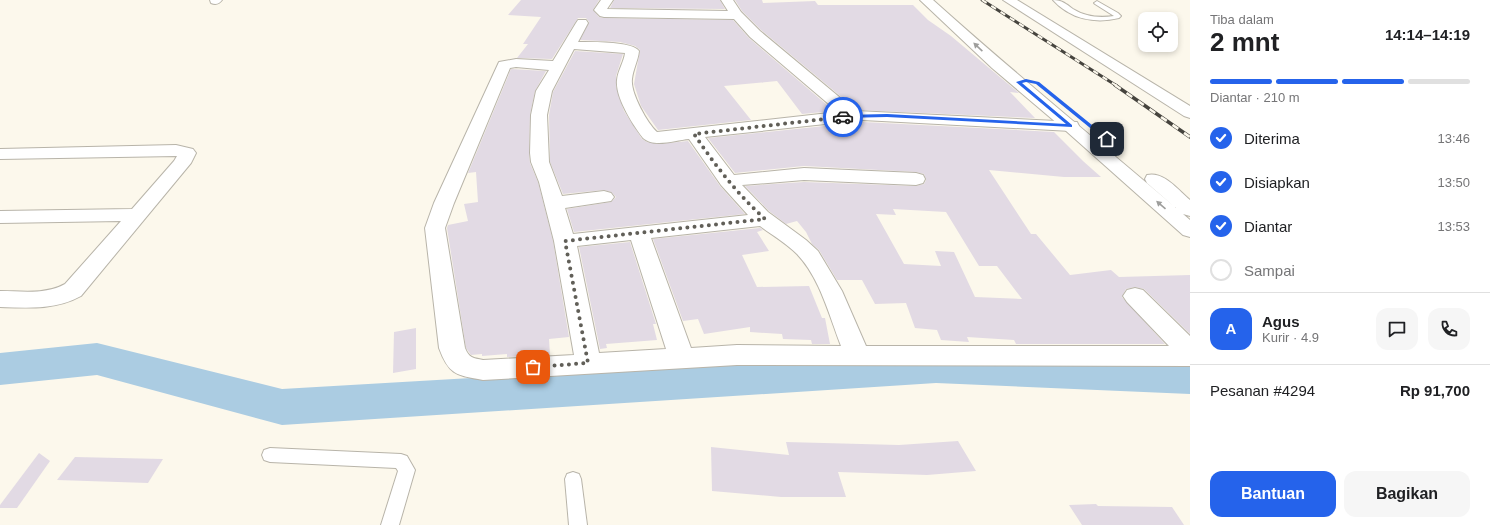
<!DOCTYPE html>
<html lang="id">
<head>
<meta charset="utf-8">
<style>
  body { margin:0; font-family:Helvetica,sans-serif; background:#f6f6f6; color:#202124; height:100vh; display:flex; flex-direction:column; font-size:15px; white-space:nowrap }
  * { box-sizing:border-box; margin:0 }
  p { font-size:13px; color:#757577 }
  .icon { flex:none; width:22px; height:22px; fill:none; stroke:currentColor; stroke-width:2; stroke-linecap:round; stroke-linejoin:round }
  .map { position:relative; flex:1; overflow:hidden }
  .side { display:flex; flex-direction:column; background:#fff; width:300px }
  .side>* { flex:none }
  .fabs { position:absolute; left:1138px; top:12px; display:grid; gap:8px }
  .fabs a { display:grid; place-items:center; width:40px; height:40px; border-radius:8px; background:#fff; box-shadow:0 2px 6px #0003; font-size:20px }
  .pin { position:absolute; display:grid; place-items:center; width:34px; height:34px; color:#fff; margin:-17px; border-radius:8px; box-shadow:0 2px 6px #0006 }
  .courier { position:absolute; display:grid; place-items:center; width:40px; height:40px; margin:-20px; border:3px solid #2563eb; border-radius:50%; background:#fff; color:#222; box-shadow:0 1px 5px #0007 }
  .overview em { font-style:normal; font-weight:700 }
  .overview div { display:flex; flex-direction:column-reverse }
  .overview { display:flex; align-items:center; justify-content:space-between; height:68px; padding:0 20px }
  h1 { font-size:26px; font-weight:700; line-height:30px }
  .bar { display:grid; grid-template-columns:repeat(4,1fr); gap:6px 4px; align-content:center; height:48px; padding:0 20px }
  .bar i { height:5px; border-radius:3px; background:#e0e0e0 }
  .bar .on { background:#2563eb }
  .bar p { grid-column:span 4 }
  .line { display:flex; align-items:center; gap:10px; padding:0 20px; border-top:1px solid #e0e0e0 }
  .line div { flex:1 }
  .round { display:grid; place-items:center; flex:none; width:42px; height:42px; border-radius:12px; background:#f6f6f6 }
  ol { padding:0 20px; list-style:none }
  li { display:flex; align-items:center; gap:12px; height:44px }
  li p { margin-inline-start:auto }
  li .icon { padding:4px; border-radius:50%; background:#2563eb; color:#fff; stroke-width:4 }
  li:last-child { color:#757577 }
  li i { width:22px; height:22px; border:2px solid #e0e0e0; border-radius:50% }
  .primary-button { display:flex; gap:8px; margin-top:auto; padding:8px 20px }
  .primary-button a { flex:1; height:46px; border-radius:12px; background:#2563eb; color:#fff; font-size:16px; font-weight:700; line-height:46px; text-align:center }
  .primary-button a+a { background:#f6f6f6; color:#202124 }
  main { display:flex; flex:1; min-height:0 }
  .map>svg:first-child { display:block }
</style>
</head>
<body>
<main>
<div class="map">
<svg width="1190" height="525" viewBox="0 0 1190 525">
  <rect width="100%" height="100%" fill="#fcf8ec"/>
  <g fill="none" stroke-linecap="round" stroke-linejoin="round">
    <path fill="#abcce2" fill-rule="evenodd" d="M97 343 282 389 936 351 1190 360V394L936 383 282 425 97 375 0 385V353Z"/>
  </g>
  <g fill="#e2dae4" fill-rule="evenodd">
    <path d="M521 0H599L593 10 599 17 604 18 733 20 749 38 834 111 802 114 777 81 724 86 751 120 658 130 641 106 634 84 640 50 635 46 620 42 580 40 589 22 586 18H578L552 59 517 58 528 44H523L541 17 508 15Z"/>
    <path d="M614 0H720L725 9 610 8Z"/>
    <path d="M735 0H762L763 3 815 1 818 5H913L928 20 951 36 1019 93 1010 92 1035 118 857 110 761 30 742 11Z"/>
    <path d="M575 51 623 54 616 76V87L624 111 642 139 647 142 659 144 688 141 720 186 745 214 574 232 567 209 611 202 616 197 611 192 604 190 563 194 550 162 549 115 553 92Z"/>
    <path d="M511 69 546 71 535 91 530 115 529 153 530 163 538 182 553 241 569 337 549 339 550 355 507 357V354L482 356V354L471 355 466 348 447 228 448 225 468 221 464 204 478 202 476 172 468 173Z"/>
    <path d="M863 122 1054 132 1083 161 1101 177H1064L989 170 1031 234H1036L1070 275 1111 270 1119 277 1190 275V334L1144 289 1135 287 1126 289 1122 297 1165 344H1016L1014 340 967 337 969 342 941 340 937 330 915 328 906 303 875 304 862 280H837L819 250 812 244 806 232 797 221 786 224 769 211 745 186 804 182 916 186 924 184 926 180 924 174 916 172 804 166 735 173 708 138ZM893 209 946 212 979 266H997L1022 299 975 297 954 252 935 251 941 266 904 264 876 214 896 215Z"/>
    <path d="M760 228 763 230 757 232 769 251 742 255 757 287 809 286 822 318H825L830 344H812L811 340 783 339 782 334 750 332V327L704 334 698 319 683 321 653 239Z"/>
    <path d="M630 242 656 324H653L657 340 606 344 607 348 600 349 579 247Z"/>
    <path d="M416 328V369L393 373 394 332Z"/>
    <path d="M958 441 976 471 927 475 838 472 846 497H781L712 491 711 447 789 455 786 442 899 445Z"/>
    <path d="M39 453 50 461 17 508H0V505Z"/>
    <path d="M75 457 163 459 148 483 57 480Z"/>
    <path d="M1096 504 1098 506 1172 507 1184 525H1082L1069 505Z"/>
  </g>
  <g fill="none" stroke-linecap="round" stroke-linejoin="round">
    <defs>
      <g id="lane">
        <path d="M1053 0C1062 0 1066 4 1073 9 1086 17 1099 18 1114 16L1095 4 1094 3 1097 1 1118 13 1121 16 1119 18C1095 24 1070 19 1053 0Z"/>
        <path d="M270 448 401 454 407 456 415 470 399 525H381L398 471 396 468 270 462 264 460 262 455 264 450Z"/>
        <path d="M573 472 579 474 581 479 587 525H569L565 479 567 474Z"/>
      </g>
      <g id="street">
        <path d="M210 0H222C219 4 216 5 211 3Z"/>
        <path d="M601 0H613L607 9 728 11 721 0H733L741 12 760 31 856 111 1077 122 1079 126 1077 130 1071 131 863 120 705 137 734 175 804 168 916 173 923 175 925 179 923 183 916 185 804 180 742 185 768 212 806 240 818 251 842 291 866 346H1169L1127 302 1123 296 1127 290 1135 288 1143 290 1190 336V366L737 365 483 380C456 375 449 375 439 348L425 228 434 203 499 62 516 59 553 61 576 23 578 20H586L588 23 578 42C591 42 632 41 639 51 638 61 633 69 632 79 630 92 647 123 657 132L838 112 750 37 734 19 604 17 600 16 594 10ZM574 49 625 53C624 62 618 70 617 80 615 97 633 125 643 138 654 148 676 140 689 139L721 185 748 215 573 234 565 208 611 201 614 197 611 193 604 191 562 196 549 162 547 115 552 91ZM516 67 549 70 536 91 531 115 530 153 531 162 539 182 554 241 574 355 483 360C473 358 469 358 465 348L445 228 454 203 510 68ZM760 226C772 235 786 243 797 254 820 278 829 315 841 346L737 345 691 348 651 238ZM631 240 666 349 599 353 577 246Z"/>
        <path d="M1003 0H1017L1190 106V118L1184 116Z"/>
        <path d="M176 145 193 149 196 153 191 163 81 296C56 310 28 308 0 307V291C21 291 45 295 65 284L121 221 0 223V211L132 209 174 161 177 156 0 159V149Z"/>
      </g>
      <path id="highway" d="M920 0H933C1012 71 1095 139 1176 208L1147 183 1145 179 1147 175C1164 171 1178 190 1190 200V216L1183 214 1190 220V237L1183 235 1065 130 992 68Z"/>
    </defs>
    <use href="#lane" stroke="#b8b4a9" stroke-width="2"/>
    <use href="#street" stroke="#b8b4a9" stroke-width="2"/>
    <use href="#highway" stroke="#b8b4a9" stroke-width="2"/>
    <use href="#lane" fill="#fff" fill-rule="evenodd"/>
    <use href="#street" fill="#fff" fill-rule="evenodd"/>
    <use href="#highway" fill="#fff" fill-rule="evenodd"/>
    <defs>
      <path id="rail-far1" d="M982 0 1117 86"/>
      <path id="rail" d="M1115 85 1190 137"/>
    </defs>
    <use href="#rail-far1" stroke="#46443e" stroke-width="3"/>
    <use href="#rail" stroke="#46443e" stroke-width="3.5"/>
    <use href="#rail-far1" stroke="#fcf8ec" stroke-width="2" stroke-dasharray="5.5" stroke-linecap="butt"/>
    <use href="#rail" stroke="#fcf8ec" stroke-width="2.5" stroke-dasharray="7" stroke-linecap="butt"/>
  </g>
  <defs><path id="oneway-solid" d="M-6-.8H1V-3.2L6.5 0L1 3.2V.8H-6Z"/></defs>
  <g fill="#9e9e9c">
    <use href="#oneway-solid" transform="translate(978 47) rotate(-137)"/>
    <use href="#oneway-solid" transform="translate(1161 205) rotate(-139)"/>
  </g>
  <path fill="#2563eb" d="M1026 79 1039 82 1108 138V140H1105L1036 84 1026 82 1022 83 1072 125V127L887 117 843 118 841 117 843 115 887 114 1066 124 1016 82Z"/>
  <g fill="none" stroke-linecap="round" stroke-linejoin="round">
    <path stroke="#615f58" stroke-width="4" stroke-dasharray="0 7.2" d="M533 367 588 363 565 241 765 219C737 194 715 165 694 134L843 117"/>
  </g>
</svg>
<div class="fabs">
<a><svg class="icon" aria-label="locate" viewBox="0 0 24 24"><circle cx="12" cy="12" r="6"/><path d="M12 2v4M12 18v4M2 12h4M18 12h4"/></svg></a>
</div>
<div class="pin" style="left:533px;top:367px;background:#ea580c"><svg class="icon" aria-label="bag" viewBox="0 0 24 24"><path d="M5 8h14l-1 12H6zM9 8a3 3 0 0 1 6 0"/></svg></div>
<div class="pin" style="left:1107px;top:139px;background:#1f2937"><svg class="icon" aria-label="home" viewBox="0 0 24 24"><path d="M3 11l9-7 9 7M6 9v11h12V9"/></svg></div>
<div class="courier" style="left:843px;top:117px"><svg class="icon" aria-label="car" viewBox="0 0 24 24"><path d="M5 17H2v-5l4-1 3-4h7l3 4 3 1v5h-3M9 17h6M6 11h13"/><circle cx="7" cy="17" r="2"/><circle cx="17" cy="17" r="2"/></svg></div>
</div>
<section class="side">
<div class="overview"><div><h1>2 mnt</h1><p>Tiba dalam</p></div><em>14:14–14:19</em></div>
<div class="bar"><i class="on"></i><i class="on"></i><i class="on"></i><i></i><p>Diantar · 210 m</p></div>
<ol>
<li><svg class="icon" aria-label="check" viewBox="0 0 24 24"><path d="M5 12l5 5 9-10"/></svg>Diterima<p>13:46</p></li>
<li><svg class="icon" aria-label="check" viewBox="0 0 24 24"><path d="M5 12l5 5 9-10"/></svg>Disiapkan<p>13:50</p></li>
<li><svg class="icon" aria-label="check" viewBox="0 0 24 24"><path d="M5 12l5 5 9-10"/></svg>Diantar<p>13:53</p></li>
<li><i></i>Sampai</li>
</ol>
<div class="line" style="height:72px"><b class="round" style="background:#2563eb;color:#fff">A</b><div><b>Agus</b><p>Kurir · 4.9</p></div><a class="round"><svg class="icon" aria-label="chat" viewBox="0 0 24 24"><path d="M4 5h16v11H9l-5 4z"/></svg></a><a class="round"><svg class="icon" aria-label="phone" viewBox="0 0 24 24"><path d="M5 4h4l2 5-3 2q2 4 5 5l2-3 5 2v4C11 20 4 13 5 4z"/></svg></a></div>
<div class="line" style="height:52px"><div>Pesanan #4294</div><b>Rp 91,700</b></div>
<div class="primary-button"><a>Bantuan</a><a>Bagikan</a></div>
</section>
</main>
</body>
</html>
